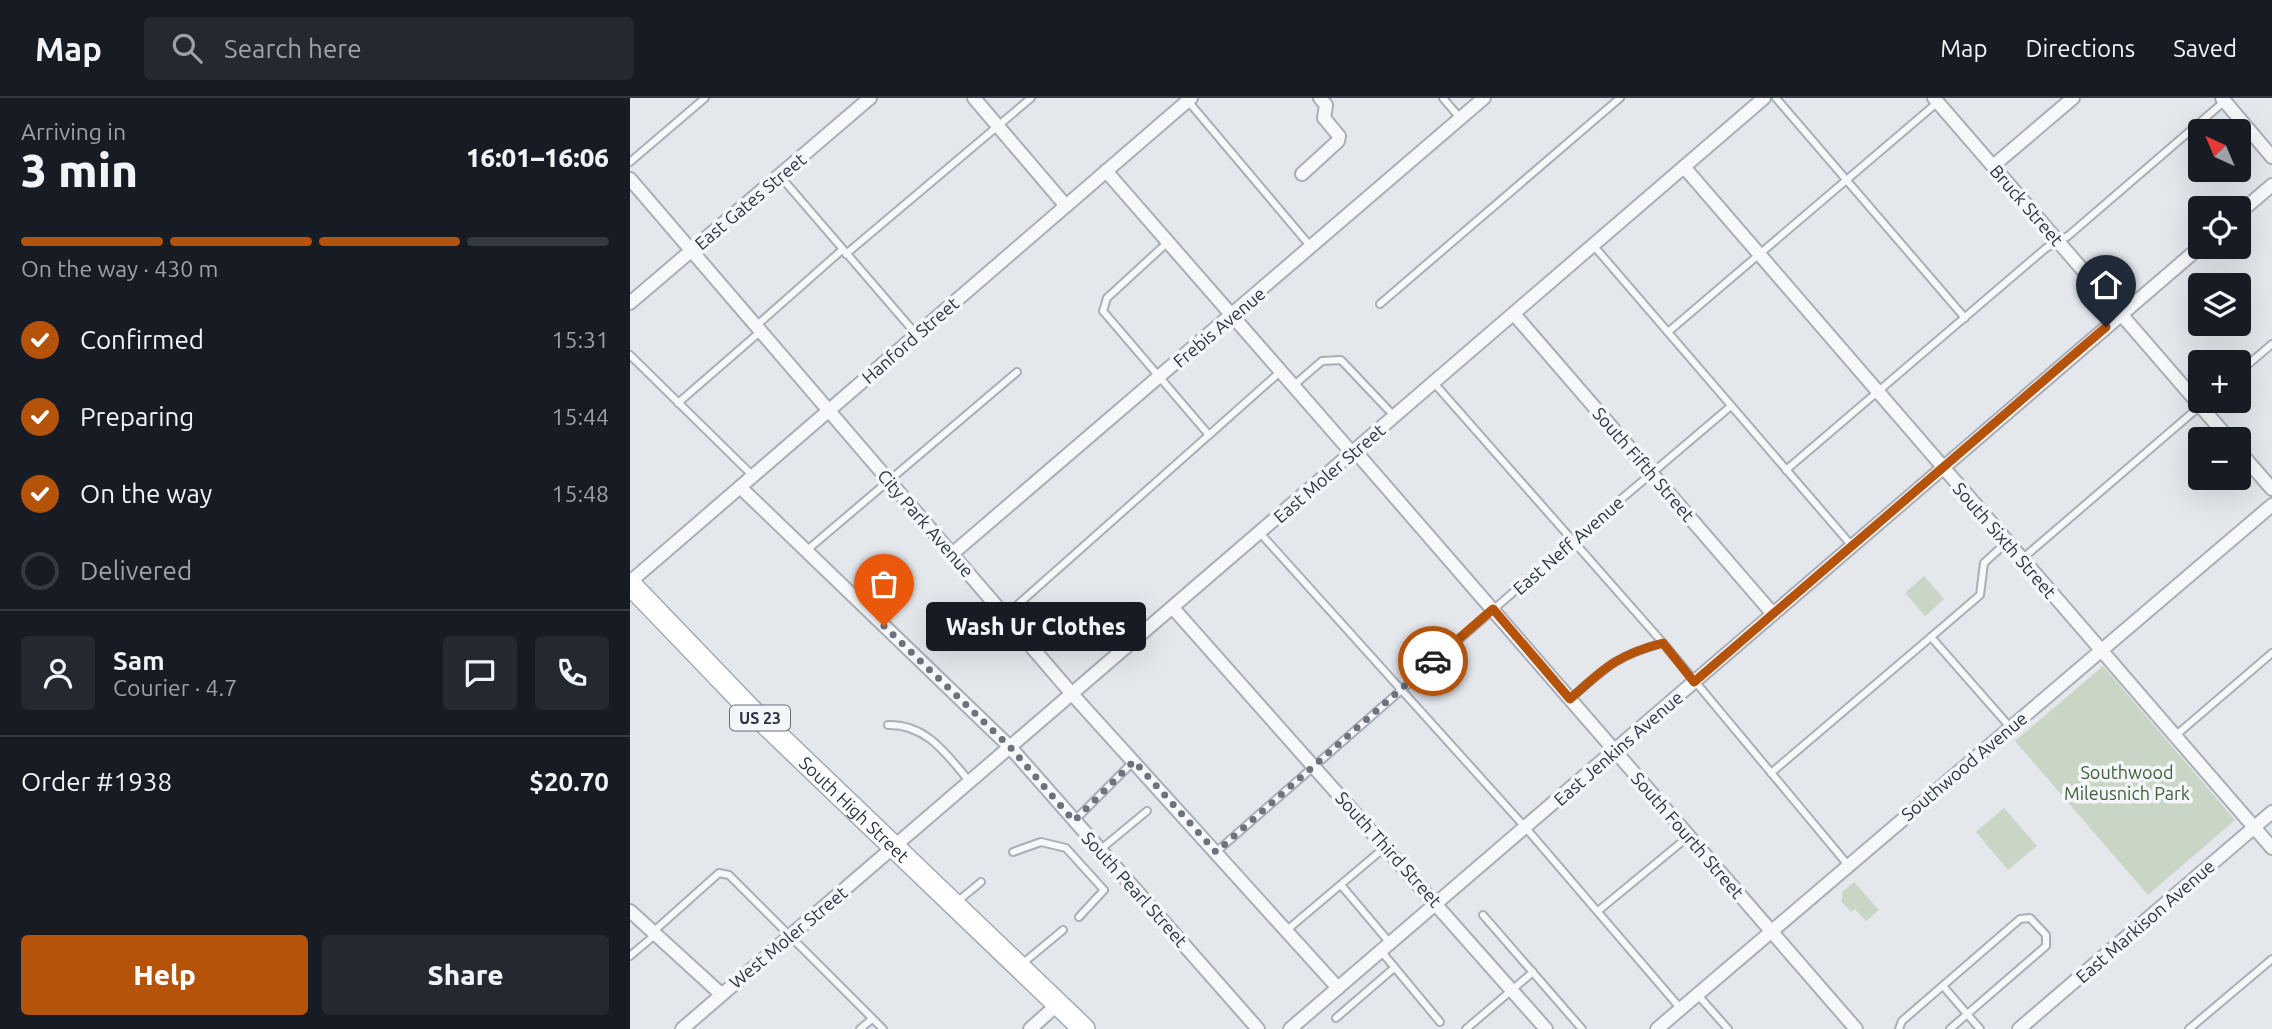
<!DOCTYPE html>
<html lang="en">
<head>
<meta charset="utf-8">
<style>
  body { margin:0; font-family:Ubuntu,sans-serif; background:#242831; color:#f1f3f6; height:100vh; display:flex; flex-direction:column; font-size:26px; white-space:nowrap }
  * { box-sizing:border-box; margin:0 }
  p { font-size:23px; color:#9ea1a6 }
  .icon { flex:none; width:38px; height:38px; fill:none; stroke:currentColor; stroke-width:2; stroke-linecap:round; stroke-linejoin:round }
  .map { position:relative; flex:1; overflow:hidden }
  .panel { display:flex; flex-direction:column; background:#171b24; width:630px }
  .panel>* { flex:none }
  .needle { width:46px; rotate:316deg }
  .buttons { position:absolute; left:1558px; top:21px; display:grid; gap:14px }
  .buttons a { display:grid; place-items:center; width:63px; height:63px; border-radius:7px; background:#171b24; box-shadow:0 7px 28px #0002; font-size:35px }
  .pin { position:absolute; display:grid; place-items:center; width:60px; height:60px; color:#fff; margin:-72px -30px; border-radius:50% 50% 50% 0; rotate:-45deg; box-shadow:0 0 7px #0007 }
  .pin .icon { rotate:45deg }
  .courier { position:absolute; display:grid; place-items:center; width:70px; height:70px; margin:-35px; border:5px solid #b45309; border-radius:50%; background:#fff; color:#222; box-shadow:0 2px 9px #0007 }
  .bubble { position:absolute; height:49px; border-radius:7px; background:#171b24; box-shadow:0 7px 28px #0002; font-size:23px; font-weight:800; line-height:49px; text-align:center }
  .summary em { font-style:normal; font-weight:800 }
  .summary div { display:flex; flex-direction:column-reverse }
  .summary { display:flex; align-items:center; justify-content:space-between; height:119px; padding:0 21px }
  h1 { font-size:46px; font-weight:800; line-height:52px }
  .bar { display:grid; grid-template-columns:repeat(4,1fr); gap:10px 7px; align-content:center; height:84px; padding:0 21px }
  .bar i { height:9px; border-radius:5px; background:#363941 }
  .bar .active { background:#b45309 }
  .bar p { grid-column:span 4 }
  .line { display:flex; align-items:center; gap:18px; padding:0 21px; border-top:2px solid #363941 }
  .line div { flex:1 }
  .round { display:grid; place-items:center; flex:none; width:74px; height:74px; border-radius:7px; background:#242831 }
  ol { padding:0 21px; list-style:none }
  li { display:flex; align-items:center; gap:21px; height:77px }
  li p { margin-inline-start:auto }
  li .icon { padding:7px; border-radius:50%; background:#b45309; color:#fff; stroke-width:4 }
  li:last-child { color:#9ea1a6 }
  li i { width:38px; height:38px; border:4px solid #363941; border-radius:50% }
  .cta { display:flex; gap:14px; margin-top:auto; padding:14px 21px }
  .cta a { flex:1; height:80px; border-radius:7px; background:#b45309; color:#fff; font-size:28px; font-weight:800; line-height:80px; text-align:center }
  .cta a+a { background:#242831; color:#f1f3f6 }
  header { display:flex; align-items:center; gap:42px; box-sizing:border-box; height:98px; padding:0 35px; background:#171b24; border-bottom:2px solid #363941 }
  header strong { font-size:33px }
  nav { display:flex; gap:38px; margin-inline-start:auto; font-size:24px }
  .search { width:490px; height:63px; background:#242831; display:flex; align-items:center; gap:18px; box-sizing:border-box; padding:0 24px; border-radius:7px; color:#9ea1a6; font-size:26px }
  main { display:flex; flex:1; min-height:0 }
  .map>svg:first-child { display:block }
</style>
</head>
<body>
<header>
<strong>Map</strong>
<div class="search"><svg class="icon" aria-label="search" viewBox="0 0 24 24"><circle cx="10" cy="10" r="6"/><path d="M15 15l6 6"/></svg>Search here</div>
<nav><a>Map</a><a>Directions</a><a>Saved</a></nav>
</header>
<main>
<section class="panel">
<div class="summary"><div><h1>3 min</h1><p>Arriving in</p></div><em>16:01–16:06</em></div>
<div class="bar"><i class="active"></i><i class="active"></i><i class="active"></i><i></i><p>On the way · 430 m</p></div>
<ol>
<li><svg class="icon" aria-label="check" viewBox="0 0 24 24"><path d="M5 12l5 5 9-10"/></svg>Confirmed<p>15:31</p></li>
<li><svg class="icon" aria-label="check" viewBox="0 0 24 24"><path d="M5 12l5 5 9-10"/></svg>Preparing<p>15:44</p></li>
<li><svg class="icon" aria-label="check" viewBox="0 0 24 24"><path d="M5 12l5 5 9-10"/></svg>On the way<p>15:48</p></li>
<li><i></i>Delivered</li>
</ol>
<div class="line" style="height:126px"><a class="round"><svg class="icon" aria-label="person" viewBox="0 0 24 24"><circle cx="12" cy="8" r="4"/><path d="M4 21q1-7 8-7t8 7"/></svg></a><div><b>Sam</b><p>Courier · 4.7</p></div><a class="round"><svg class="icon" aria-label="chat" viewBox="0 0 24 24"><path d="M4 5h16v11H9l-5 4z"/></svg></a><a class="round"><svg class="icon" aria-label="phone" viewBox="0 0 24 24"><path d="M5 4h4l2 5-3 2q2 4 5 5l2-3 5 2v4C11 20 4 13 5 4z"/></svg></a></div>
<div class="line" style="height:91px"><div>Order #1938</div><b>$20.70</b></div>
<div class="cta"><a>Help</a><a>Share</a></div>
</section>
<div class="map">
<svg width="1642" height="931" viewBox="0 0 1642 931">
  <rect width="100%" height="100%" fill="#e4e7ec"/>
  <g fill="#c9d6c5">
    <path d="M1294 478 1314 501 1295 518 1275 495Z"/>
    <path d="M1473 568 1605 722 1518 797 1385 643Z"/>
    <path d="M1374 710 1407 748 1378 772 1346 734Z"/>
    <path d="M1224 784 1249 812 1236 823 1225 811 1221 814 1212 804V794Z"/>
  </g>
  <g fill="none" stroke-linecap="round" stroke-linejoin="round">
    <defs>
      <g id="service">
        <path d="M813 0 830 20"/>
        <path d="M1146 0 1335 220"/>
        <path d="M558 3 681 149"/>
        <path d="M0 64 75 0"/>
        <path d="M150 78 286 236"/>
        <path d="M538 144 477 200 473 213 579 337"/>
        <path d="M963 147 1222 448"/>
        <path d="M216 156 401 0"/>
        <path d="M750 206 990 0"/>
        <path d="M126 228 212 152"/>
        <path d="M1038 234 1308 4"/>
        <path d="M0 257 123 378"/>
        <path d="M1608 275 1642 246"/>
        <path d="M804 285 1033 545 1218 767"/>
        <path d="M663 288 692 263 711 262 765 319"/>
        <path d="M48 305 131 233"/>
        <path d="M1156 372 1416 150 1438 138 1596 2"/>
        <path d="M630 435 895 729 1051 911"/>
        <path d="M176 453 387 274"/>
        <path d="M1392 461 1576 303"/>
        <path d="M375 518 650 274"/>
        <path d="M1301 539 1350 497 1354 465 1377 444"/>
        <path d="M940 601C975 570 987 557 1033 545"/>
        <path d="M258 627C297 626 317 657 340 684"/>
        <path d="M1545 638 1642 555"/>
        <path d="M1141 675 1301 539 1380 629"/>
        <path d="M444 723 504 663"/>
        <path d="M471 751 517 713"/>
        <path d="M383 754 411 744 436 750 474 792 449 819"/>
        <path d="M586 754 943 442 1101 308"/>
        <path d="M711 787 760 845"/>
        <path d="M328 803 351 784"/>
        <path d="M968 813 1059 738"/>
        <path d="M853 817 952 931"/>
        <path d="M657 832 754 750"/>
        <path d="M24 833 89 775 99 777 253 931"/>
        <path d="M751 853 810 924"/>
        <path d="M0 858 25 837"/>
        <path d="M392 866 433 832"/>
        <path d="M1313 888 1350 931"/>
        <path d="M1067 896 1098 931"/>
        <path d="M706 920 764 870"/>
        <path d="M230 931 242 921"/>
        <path d="M836 931 903 874"/>
        <path d="M1269 931 1272 923 1390 821 1400 820 1416 837V848L1320 931"/>
        <path d="M1559 931 1642 861"/>
      </g>
      <g id="minor">
        <path d="M344 0 436 108"/>
        <path d="M1304 0 1599 341"/>
        <path d="M1592 0 1642 59"/>
        <path d="M1363 68 1443 0"/>
        <path d="M1054 69 1642 750"/>
        <path d="M476 73 722 355"/>
        <path d="M672 76 708 43 709 38 694 20 696 7 690 0"/>
        <path d="M0 81 442 596 708 890"/>
        <path d="M1608 116 1642 87"/>
        <path d="M0 205 240 0"/>
        <path d="M884 216 1143 516"/>
        <path d="M1608 352 1642 391"/>
        <path d="M725 353 1226 931"/>
        <path d="M110 389 380 649 628 931"/>
        <path d="M322 456 854 0"/>
        <path d="M0 484 561 0"/>
        <path d="M543 510 916 931"/>
        <path d="M0 813 91 896"/>
        <path d="M52 931 1134 0"/>
        <path d="M400 931 428 906"/>
        <path d="M660 931 1570 149"/>
        <path d="M1027 931 1642 407"/>
        <path d="M1389 931 1642 714"/>
      </g>
      <g id="primary">
        <path id="s1" d="M0 486 120 611 454 931"/>
      </g>
    </defs>
    <use href="#service" stroke="#a9aeb7" stroke-width="10"/>
    <use href="#minor" stroke="#a9aeb7" stroke-width="16"/>
    <use href="#primary" stroke="#a3abb8" stroke-width="24"/>
    <use href="#service" stroke="#f7f8fa" stroke-width="6"/>
    <use href="#minor" stroke="#f7f8fa" stroke-width="12"/>
    <use href="#primary" stroke="#fff" stroke-width="21"/>
  </g>
  <g fill="none" stroke-linecap="round" stroke-linejoin="round">
    <path stroke="#6c737f" stroke-width="7" stroke-dasharray="0 12.6" d="M254 528 380 649 444 723 504 663 586 754 803 563"/>
    <path stroke="#b45309" stroke-width="9" d="M803 563 863 511 940 601C974 570 987 557 1033 545L1064 584 1476 229"/>
  </g>
  <g text-anchor="middle" dominant-baseline="central" stroke-width="7" stroke-linejoin="round" paint-order="stroke">
    <rect fill="#f4f6f9" stroke="#676e7b" stroke-width="2" x="100" y="607.5" width="60" height="25" rx="5"/>
    <g font-size="16" font-weight="bold" fill="#2b3445">
      <text x="130" y="620">US 23</text>
    </g>
    <g font-size="18" fill="#2b3445" stroke="#f4f6f9">
      <text transform="translate(120 103) rotate(-40)">East Gates Street</text>
      <text transform="translate(1397 107) rotate(49)">Bruck Street</text>
      <text transform="translate(589 229) rotate(-40)">Frebis Avenue</text>
      <text transform="translate(280 242) rotate(-41)">Hanford Street</text>
      <text transform="translate(1014 366) rotate(49)">South Fifth Street</text>
      <text transform="translate(699 375) rotate(-41)">East Moler Street</text>
      <text transform="translate(296 425) rotate(49)">City Park Avenue</text>
      <text transform="translate(1375 442) rotate(49)">South Sixth Street</text>
      <text transform="translate(938 447) rotate(-41)">East Neff Avenue</text>
      <text transform="translate(988 650) rotate(-41)">East Jenkins Avenue</text>
      <text transform="translate(1334 668) rotate(-40)">Southwood Avenue</text>
      <text stroke="none"><textPath href="#s1" startOffset="318">South High Street</textPath></text>
      <text transform="translate(1058 737) rotate(49)">South Fourth Street</text>
      <text transform="translate(759 751) rotate(48)">South Third Street</text>
      <text transform="translate(505 791) rotate(48)">South Pearl Street</text>
      <text transform="translate(1515 823) rotate(-41)">East Markison Avenue</text>
      <text transform="translate(158 839) rotate(-40)">West Moler Street</text>
    </g>
    <g font-size="18" fill="#3f6138" stroke="#f4f6f9">
      <text x="1497" y="674">Southwood<tspan x="1497" dy="21">Mileusnich Park</tspan></text>
    </g>
  </g>
</svg>
<div class="buttons">
<a><svg class="needle" viewBox="-14 -14 28 28"><path d="M0-13l5 13h-10z" fill="#e53935"/><path d="M0 13l5-13h-10z" fill="#9ea1a6"/></svg></a>
<a><svg class="icon" aria-label="locate" viewBox="0 0 24 24"><circle cx="12" cy="12" r="6"/><path d="M12 2v4M12 18v4M2 12h4M18 12h4"/></svg></a>
<a><svg class="icon" aria-label="layers" viewBox="0 0 24 24"><path d="M12 4l9 5-9 5-9-5zM3 14l9 5 9-5"/></svg></a>
<a>+</a>
<a>−</a>
</div>
<div class="pin" style="left:254px;top:528px;background:#ea580c"><svg class="icon" aria-label="bag" viewBox="0 0 24 24"><path d="M5 8h14l-1 12H6zM9 8a3 3 0 0 1 6 0"/></svg></div>
<div class="pin" style="left:1476px;top:229px;background:#1f2937"><svg class="icon" aria-label="home" viewBox="0 0 24 24"><path d="M3 11l9-7 9 7M6 9v11h12V9"/></svg></div>
<div class="courier" style="left:803px;top:563px"><svg class="icon" aria-label="car" viewBox="0 0 24 24"><path d="M5 17H2v-5l4-1 3-4h7l3 4 3 1v5h-3M9 17h6M6 11h13"/><circle cx="7" cy="17" r="2"/><circle cx="17" cy="17" r="2"/></svg></div>
<div class="bubble" style="left:296px;top:504px;width:220px">Wash Ur Clothes</div>
</div>
</main>
</body>
</html>
